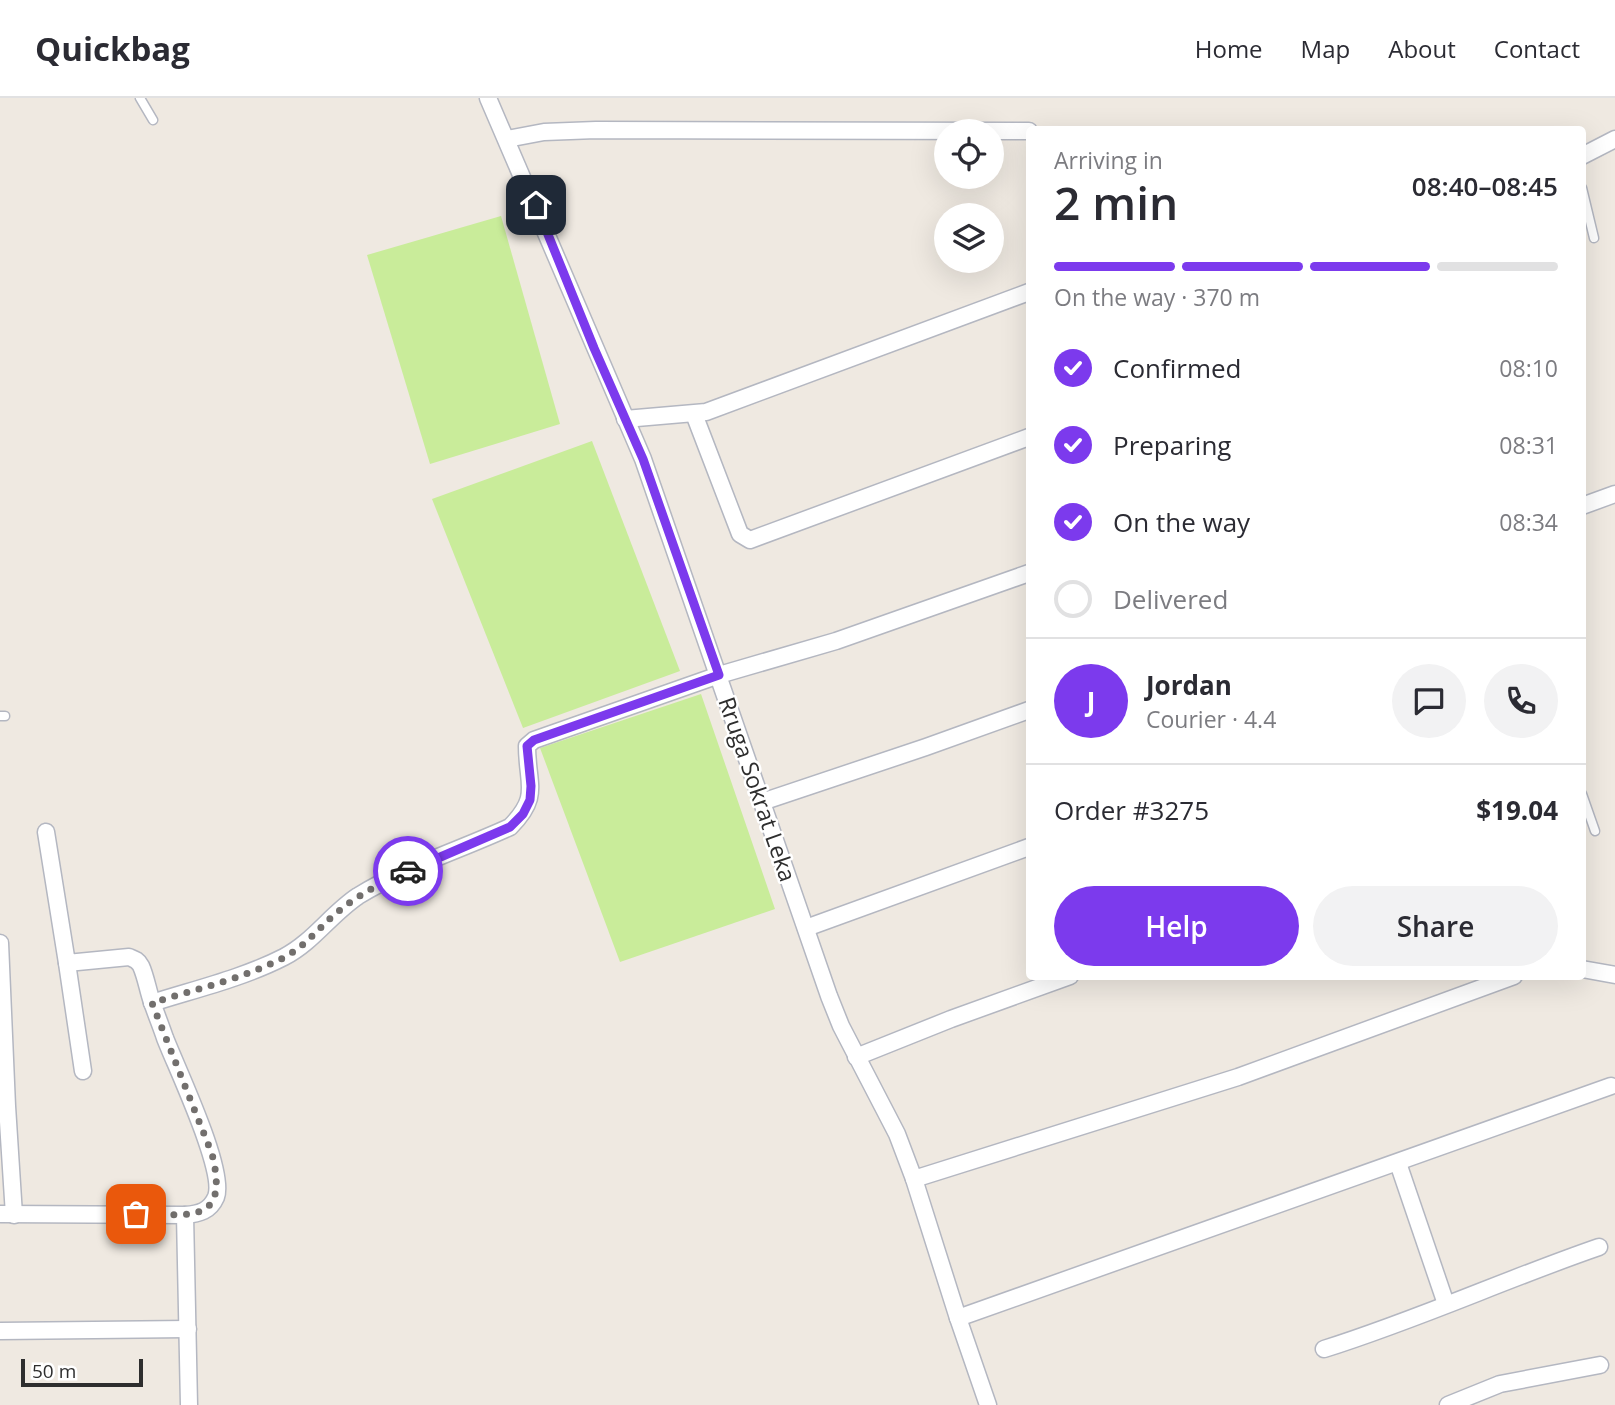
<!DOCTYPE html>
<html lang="en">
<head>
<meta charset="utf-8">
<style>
  body { margin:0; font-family:"Open Sans",sans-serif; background:#f2f2f3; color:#2b2b33; height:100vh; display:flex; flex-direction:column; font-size:26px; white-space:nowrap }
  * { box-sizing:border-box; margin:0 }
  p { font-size:23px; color:#7c7c81 }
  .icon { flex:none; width:38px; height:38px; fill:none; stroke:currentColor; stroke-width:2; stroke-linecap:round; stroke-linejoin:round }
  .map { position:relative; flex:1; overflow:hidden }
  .drawer { position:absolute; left:1026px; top:28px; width:560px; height:854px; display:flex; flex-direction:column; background:#fff; border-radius:7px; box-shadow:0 7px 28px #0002 }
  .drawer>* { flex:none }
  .controls { position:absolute; left:934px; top:21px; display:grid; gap:14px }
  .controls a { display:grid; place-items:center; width:70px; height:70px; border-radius:50%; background:#fff; box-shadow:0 7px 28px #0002; font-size:35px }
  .scale { position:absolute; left:21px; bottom:18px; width:122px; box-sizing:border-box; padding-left:7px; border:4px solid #2e2e2e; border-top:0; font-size:19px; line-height:24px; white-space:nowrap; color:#2e2e2e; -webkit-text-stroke:5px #fff; paint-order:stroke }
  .pin { position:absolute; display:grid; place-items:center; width:60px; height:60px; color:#fff; margin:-30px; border-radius:14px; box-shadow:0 4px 10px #0006 }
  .courier { position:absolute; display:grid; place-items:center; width:70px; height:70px; margin:-35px; border:5px solid #7c3aed; border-radius:50%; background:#fff; color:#222; box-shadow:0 2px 9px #0007 }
  .headline em { font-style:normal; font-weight:600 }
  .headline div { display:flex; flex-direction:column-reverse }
  .headline { display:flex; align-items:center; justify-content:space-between; height:119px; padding:0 28px }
  h1 { font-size:46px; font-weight:600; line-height:52px }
  .bar { display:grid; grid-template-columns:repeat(4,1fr); gap:10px 7px; align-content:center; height:84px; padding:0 28px }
  .bar i { height:9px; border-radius:5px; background:#e1e1e2 }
  .bar .on { background:#7c3aed }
  .bar p { grid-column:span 4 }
  .line { display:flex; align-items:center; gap:18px; padding:0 28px; border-top:2px solid #e1e1e2 }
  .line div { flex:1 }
  .round { display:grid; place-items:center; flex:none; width:74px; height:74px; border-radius:37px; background:#f2f2f3 }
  ol { padding:0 28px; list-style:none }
  li { display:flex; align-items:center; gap:21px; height:77px }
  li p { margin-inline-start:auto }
  li .icon { padding:7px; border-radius:50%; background:#7c3aed; color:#fff; stroke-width:4 }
  li:last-child { color:#7c7c81 }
  li i { width:38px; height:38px; border:4px solid #e1e1e2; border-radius:50% }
  .button { display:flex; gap:14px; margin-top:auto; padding:14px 28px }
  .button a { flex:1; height:80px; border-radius:42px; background:#7c3aed; color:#fff; font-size:28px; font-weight:600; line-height:80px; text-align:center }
  .button a+a { background:#f2f2f3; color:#2b2b33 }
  header { display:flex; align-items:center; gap:42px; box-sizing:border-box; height:98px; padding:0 35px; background:#fff; border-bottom:2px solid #e1e1e2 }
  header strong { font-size:33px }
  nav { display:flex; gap:38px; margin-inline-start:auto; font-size:24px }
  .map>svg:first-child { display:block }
</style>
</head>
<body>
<header>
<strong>Quickbag</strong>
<nav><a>Home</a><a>Map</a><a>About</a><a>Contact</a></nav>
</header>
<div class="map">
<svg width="1615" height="1307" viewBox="0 0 1615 1307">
  <rect width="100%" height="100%" fill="#efe9e1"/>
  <g fill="#c9ec9a">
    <path d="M501 118 560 326 430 366 367 157Z"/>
    <path d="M592 343 680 573 523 630 432 401Z"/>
    <path d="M701 596 775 811 620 864 540 650Z"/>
  </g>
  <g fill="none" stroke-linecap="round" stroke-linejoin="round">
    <defs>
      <g id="service">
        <path d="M140 0 153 22"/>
        <path d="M1582 90 1594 140"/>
        <path d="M0 618H5"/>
        <path d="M1582 696 1595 733"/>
      </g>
      <g id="minor">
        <path d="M488 0 643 361 829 898 841 928 897 1036 914 1081 958 1220 988 1307"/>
        <path d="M507 41 544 34 596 32 1029 33"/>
        <path d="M1582 58 1615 41"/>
        <path d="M694 316 740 436 750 442 1029 339"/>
        <path d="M625 321 706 314 1029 194"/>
        <path d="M1582 408 1615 396"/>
        <path d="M762 704 926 649 1029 612"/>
        <path d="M46 734 67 865 129 859C134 861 138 862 141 868 146 879 148 893 152 904 156 916 161 928 165 940 177 971 226 1073 216 1099 210 1113 199 1116 185 1117"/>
        <path d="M806 830 1029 749"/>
        <path d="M0 845 7 1008 14 1117"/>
        <path d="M67 865 83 973"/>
        <path d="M1582 871 1615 877"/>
        <path d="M152 905C196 891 243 880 284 859 313 844 331 816 358 798 405 769 460 752 510 729 541 698 527 687 527 648L534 642 719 577 836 543 1029 475"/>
        <path d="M856 959 951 921 1070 878"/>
        <path d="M1398 1065 1446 1206"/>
        <path d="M914 1081 1238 979 1514 878"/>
        <path d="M0 1116 185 1117 189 1307"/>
        <path d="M958 1220 1611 988"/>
        <path d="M0 1233 188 1231"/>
        <path d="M1324 1251C1417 1222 1506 1181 1599 1149"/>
        <path d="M1448 1307 1500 1286 1600 1267"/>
      </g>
    </defs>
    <use href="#service" stroke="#b4b7c1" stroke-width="11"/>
    <use href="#minor" stroke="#b4b7c1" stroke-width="19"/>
    <use href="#service" stroke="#fff" stroke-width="8"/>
    <use href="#minor" stroke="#fff" stroke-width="16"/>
  </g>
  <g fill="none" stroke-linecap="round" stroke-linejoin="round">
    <path stroke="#726f6d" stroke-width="7" stroke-dasharray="0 12.6" d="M136 1116C189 1116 230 1128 212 1056L152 905C196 891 245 880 285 859 306 847 317 832 334 817 356 798 382 784 408 773"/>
    <path stroke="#7c3aed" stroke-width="9" d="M408 773 510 729 523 716 530 702 531 688 527 648 534 642 719 577 643 361 594 250 536 107"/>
  </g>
  <g text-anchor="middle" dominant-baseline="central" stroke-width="5" stroke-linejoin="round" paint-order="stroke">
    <g font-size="23" fill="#2e2e2e" stroke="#fff">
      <text transform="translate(758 691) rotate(71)">Rruga Sokrat Leka</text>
    </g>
  </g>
</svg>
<div class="controls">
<a><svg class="icon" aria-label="locate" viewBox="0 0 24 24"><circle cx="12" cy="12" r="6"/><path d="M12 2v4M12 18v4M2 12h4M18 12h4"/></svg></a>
<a><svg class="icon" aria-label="layers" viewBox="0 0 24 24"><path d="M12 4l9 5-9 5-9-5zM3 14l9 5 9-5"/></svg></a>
</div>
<div class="scale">50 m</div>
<div class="pin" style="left:136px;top:1116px;background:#ea580c"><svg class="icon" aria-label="bag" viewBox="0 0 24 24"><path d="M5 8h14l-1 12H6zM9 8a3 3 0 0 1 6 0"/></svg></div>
<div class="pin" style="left:536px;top:107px;background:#1f2937"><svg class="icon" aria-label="home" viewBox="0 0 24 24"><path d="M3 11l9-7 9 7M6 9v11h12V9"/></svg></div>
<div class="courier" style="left:408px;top:773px"><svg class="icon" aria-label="car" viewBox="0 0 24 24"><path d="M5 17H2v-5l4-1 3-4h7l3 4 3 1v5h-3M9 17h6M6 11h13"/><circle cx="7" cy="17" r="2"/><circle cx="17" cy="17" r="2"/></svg></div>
<section class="drawer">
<div class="headline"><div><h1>2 min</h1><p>Arriving in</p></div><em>08:40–08:45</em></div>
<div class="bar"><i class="on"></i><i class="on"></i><i class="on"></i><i></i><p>On the way · 370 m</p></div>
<ol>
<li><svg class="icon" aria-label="check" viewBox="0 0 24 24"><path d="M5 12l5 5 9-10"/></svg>Confirmed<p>08:10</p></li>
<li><svg class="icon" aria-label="check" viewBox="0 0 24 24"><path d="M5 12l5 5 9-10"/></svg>Preparing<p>08:31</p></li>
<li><svg class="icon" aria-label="check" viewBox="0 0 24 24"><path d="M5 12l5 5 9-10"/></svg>On the way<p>08:34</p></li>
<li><i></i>Delivered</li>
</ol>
<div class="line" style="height:126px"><b class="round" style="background:#7c3aed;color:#fff">J</b><div><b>Jordan</b><p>Courier · 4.4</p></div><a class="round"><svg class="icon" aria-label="chat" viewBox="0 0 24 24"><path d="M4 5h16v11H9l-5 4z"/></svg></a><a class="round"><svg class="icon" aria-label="phone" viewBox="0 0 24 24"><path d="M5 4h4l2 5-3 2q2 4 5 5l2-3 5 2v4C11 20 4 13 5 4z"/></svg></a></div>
<div class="line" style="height:91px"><div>Order #3275</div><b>$19.04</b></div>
<div class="button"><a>Help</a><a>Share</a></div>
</section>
</div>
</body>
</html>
